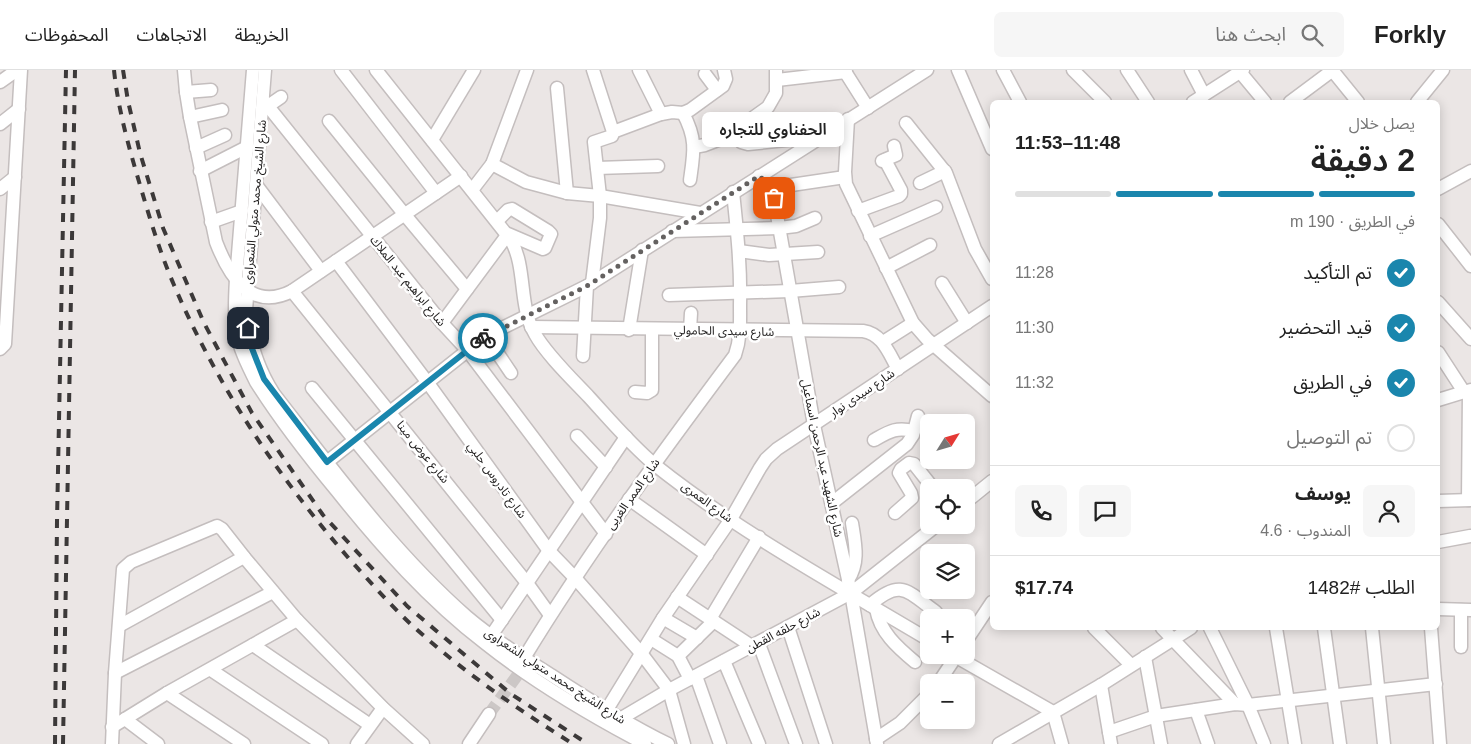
<!DOCTYPE html>
<html lang="ar">
<head>
<meta charset="utf-8">
<style>
  body { margin:0; font-family:Arial,"Noto Sans Arabic",sans-serif; background:#f6f6f6; color:#222; direction:rtl; height:100vh; display:flex; flex-direction:column; font-size:19px; white-space:nowrap }
  * { box-sizing:border-box; margin:0 }
  p { font-size:16px; color:#767676 }
  .icon { flex:none; width:28px; height:28px; fill:none; stroke:currentColor; stroke-width:2; stroke-linecap:round; stroke-linejoin:round }
  .map { position:relative; flex:1; overflow:hidden; direction:ltr }
  .sheet { position:absolute; left:990px; top:30px; width:450px; height:530px; display:flex; flex-direction:column; background:#fff; border-radius:8px; box-shadow:0 2px 12px #0003; direction:rtl }
  .sheet>* { flex:none }
  .needle { width:32px; rotate:53deg }
  .tools { position:absolute; left:920px; top:344px; display:grid; gap:10px }
  .tools a { display:grid; place-items:center; width:55px; height:55px; border-radius:8px; background:#fff; box-shadow:0 2px 12px #0003; font-size:25px }
  .pin { position:absolute; display:grid; place-items:center; width:42px; height:42px; color:#fff; margin:-21px; border-radius:10px; box-shadow:0 2px 8px #0006 }
  .courier { position:absolute; display:grid; place-items:center; width:50px; height:50px; margin:-25px; border:4px solid #1a86ad; border-radius:50%; background:#fff; color:#222; box-shadow:0 1px 6px #0007 }
  .bubble { position:absolute; height:35px; border-radius:8px; background:#fff; box-shadow:0 2px 12px #0003; font-size:16px; font-weight:600; line-height:35px; text-align:center; direction:rtl }
  .head em { font-style:normal; font-weight:600 }
  .head div { display:flex; flex-direction:column-reverse }
  .head { display:flex; align-items:center; justify-content:space-between; height:85px; padding:0 25px }
  h1 { font-size:32px; font-weight:600; line-height:38px }
  .bar { display:grid; grid-template-columns:repeat(4,1fr); gap:8px 5px; align-content:center; height:60px; padding:0 25px }
  .bar i { height:6px; border-radius:4px; background:#e0e0e0 }
  .bar .on { background:#1a86ad }
  .bar p { grid-column:span 4 }
  .line { display:flex; align-items:center; gap:12px; padding:0 25px; border-top:1px solid #e0e0e0 }
  .line div { flex:1 }
  .round { display:grid; place-items:center; flex:none; width:52px; height:52px; border-radius:8px; background:#f6f6f6 }
  ol { padding:0 25px; list-style:none }
  li { display:flex; align-items:center; gap:15px; height:55px }
  li p { margin-inline-start:auto }
  li .icon { padding:5px; border-radius:50%; background:#1a86ad; color:#fff; stroke-width:4 }
  li:last-child { color:#767676 }
  li i { width:28px; height:28px; border:2px solid #e0e0e0; border-radius:50% }
  header { display:flex; align-items:center; gap:30px; box-sizing:border-box; height:70px; padding:0 25px; background:#fff; border-bottom:1px solid #e0e0e0 }
  header strong { font-size:24px }
  nav { display:flex; gap:28px; margin-inline-start:auto; font-size:18px }
  .search { width:350px; height:45px; background:#f6f6f6; display:flex; align-items:center; gap:12px; box-sizing:border-box; padding:0 18px; border-radius:8px; color:#767676; font-size:19px }
  .map>svg:first-child { display:block }
</style>
</head>
<body>
<header>
<strong>Forkly</strong>
<div class="search"><svg class="icon" aria-label="search" viewBox="0 0 24 24"><circle cx="10" cy="10" r="6"/><path d="M15 15l6 6"/></svg>ابحث هنا</div>
<nav><a>الخريطة</a><a>الاتجاهات</a><a>المحفوظات</a></nav>
</header>
<div class="map">
<svg width="1471" height="674" viewBox="0 0 1471 674">
  <rect width="100%" height="100%" fill="#ebe6e5"/>
  <g fill="none" stroke-linecap="round" stroke-linejoin="round">
    <path stroke="#ccc7c6" stroke-width="12" stroke-dasharray="12 6" stroke-linecap="butt" d="M489 644 522 599"/>
    <defs>
      <g id="minor">
        <path d="M184 0 186 22 190 47 216 172C229 206 251 242 292 221L461 106"/>
        <path d="M253 0 236 209C235 226 234 243 236 260 239 278 248 296 256 312 280 350 308 386 337 421 381 476 429 530 485 573 534 612 590 645 645 674"/>
        <path d="M265 0 246 240C249 271 257 298 274 324 334 401 393 482 467 547 493 569 522 587 551 605 589 630 627 654 668 674"/>
        <path d="M341 0 436 123"/>
        <path d="M376 0 511 170C527 199 518 235 535 264 546 284 573 310 589 327 610 350 631 375 655 395 739 462 837 515 929 570"/>
        <path d="M639 0 661 44"/>
        <path d="M844 0 868 38"/>
        <path d="M958 0 992 79"/>
        <path d="M1003 0 1020 32"/>
        <path d="M1073 0 1105 32"/>
        <path d="M1127 0 1148 32"/>
        <path d="M1191 0 1204 25"/>
        <path d="M1332 0 1358 32"/>
        <path d="M1240 2 1265 32"/>
        <path d="M705 4 717 20"/>
        <path d="M777 10 846 2"/>
        <path d="M0 12 17 0"/>
        <path d="M557 18 567 123"/>
        <path d="M186 22 211 20"/>
        <path d="M263 30 442 253 467 280 606 464"/>
        <path d="M1193 32 1243 0"/>
        <path d="M1290 32 1333 0"/>
        <path d="M1417 32 1443 0"/>
        <path d="M268 36 281 27"/>
        <path d="M683 43C697 69 694 82 690 110"/>
        <path d="M190 47 222 40"/>
        <path d="M848 49 845 102 846 114 913 253 927 269 992 326"/>
        <path d="M329 51 405 145 467 219"/>
        <path d="M906 53 946 103 975 179 992 209"/>
        <path d="M0 54 19 39"/>
        <path d="M613 62 661 44 672 42 683 43 690 40 723 16 726 9 724 0"/>
        <path d="M735 62 741 72 748 74 816 67"/>
        <path d="M432 70 474 0"/>
        <path d="M694 77 705 75 726 67 768 37 776 23V0"/>
        <path d="M196 78 225 65"/>
        <path d="M882 91 896 85 894 76"/>
        <path d="M492 94 526 112 567 123 600 126 700 143"/>
        <path d="M597 98 658 96"/>
        <path d="M200 101 247 77"/>
        <path d="M759 106 766 112 774 128 814 355 851 523 877 674"/>
        <path d="M920 113 945 101"/>
        <path d="M257 116 321 201"/>
        <path d="M771 118 845 107"/>
        <path d="M0 119 15 107"/>
        <path d="M1438 119 1471 101"/>
        <path d="M472 120 492 94 527 0"/>
        <path d="M858 141 899 126 901 124V120L885 90"/>
        <path d="M211 152 242 141"/>
        <path d="M1438 154 1471 196"/>
        <path d="M672 161 779 158 796 156 815 148"/>
        <path d="M870 166 936 137"/>
        <path d="M739 181 769 185 818 182"/>
        <path d="M336 191 428 313 549 481 576 509 641 583 669 620 684 674"/>
        <path d="M886 198 930 175"/>
        <path d="M592 213 600 148V126L594 72 612 66 613 62 593 0"/>
        <path d="M942 213 967 253"/>
        <path d="M292 221 527 513 550 545"/>
        <path d="M669 225 790 221 839 217"/>
        <path d="M1438 232 1471 269"/>
        <path d="M442 253 508 164 543 179 545 178 551 164 548 161 512 139 508 140 497 151"/>
        <path d="M531 257 863 261C883 264 889 284 898 299"/>
        <path d="M629 260 642 180"/>
        <path d="M690 260 691 243"/>
        <path d="M486 266 511 303"/>
        <path d="M883 272 913 253"/>
        <path d="M0 279 5 274 21 0"/>
        <path d="M1438 282 1464 322"/>
        <path d="M583 286 587 216"/>
        <path d="M312 318 502 550"/>
        <path d="M635 322 647 323 652 320V260"/>
        <path d="M1438 330 1471 320"/>
        <path d="M577 366 606 397"/>
        <path d="M874 370C890 361 896 357 914 361"/>
        <path d="M327 392 486 266 587 216 927 0"/>
        <path d="M629 429 707 485"/>
        <path d="M1468 430 1469 321"/>
        <path d="M1438 431 1471 430"/>
        <path d="M966 432 992 411"/>
        <path d="M832 433 907 374 913 365 918 346"/>
        <path d="M895 443 912 428 911 423 899 403 901 399 909 393 914 394 933 418"/>
        <path d="M1438 472 1470 466"/>
        <path d="M848 510C860 492 855 473 852 453"/>
        <path d="M677 527 753 577"/>
        <path d="M870 535C901 508 907 521 936 542"/>
        <path d="M876 539C880 562 897 577 915 592"/>
        <path d="M1438 539 1471 540"/>
        <path d="M1461 540V577"/>
        <path d="M663 548 697 568"/>
        <path d="M710 549 759 467"/>
        <path d="M119 556 244 487"/>
        <path d="M788 557 826 674"/>
        <path d="M1094 558 1131 595"/>
        <path d="M1162 558 1235 634"/>
        <path d="M1210 558 1248 635 1264 674"/>
        <path d="M1276 558 1295 674"/>
        <path d="M1324 558 1340 674"/>
        <path d="M1372 558 1384 674"/>
        <path d="M1431 558 1440 674"/>
        <path d="M491 566 626 367"/>
        <path d="M651 569 678 586 690 609"/>
        <path d="M966 571 992 532"/>
        <path d="M759 574 796 674"/>
        <path d="M253 575 370 655"/>
        <path d="M953 585 1053 642 1062 674"/>
        <path d="M678 586 714 551"/>
        <path d="M1145 587 1161 674"/>
        <path d="M524 588C588 483 661 384 735 285 741 268 740 253 740 235 741 197 737 160 733 122"/>
        <path d="M724 591 759 674"/>
        <path d="M211 600 322 674"/>
        <path d="M115 603 273 522"/>
        <path d="M696 606 720 674"/>
        <path d="M939 612 957 585"/>
        <path d="M1101 615 1111 674"/>
        <path d="M167 623 244 674"/>
        <path d="M1196 640 1208 674"/>
        <path d="M606 641 663 548 731 449 760 398 766 389 777 379 992 236"/>
        <path d="M125 649 158 674"/>
        <path d="M620 649 669 620 851 523 937 455"/>
        <path d="M112 657 167 623 297 550"/>
        <path d="M1109 662 1156 646 1235 634 1248 635 1436 614"/>
        <path d="M876 669 900 653 929 624"/>
        <path d="M112 674 115 603 123 499 131 492 217 456 222 459 244 487 297 550 383 638 423 674"/>
        <path d="M357 674 383 638"/>
        <path d="M469 674 489 644"/>
        <path d="M999 674 1101 615 1191 558"/>
      </g>
    </defs>
    <use href="#minor" stroke="#c4bebe" stroke-width="15"/>
    <use href="#minor" stroke="#fff" stroke-width="12"/>
    <g stroke="#3c3939" stroke-width="4" stroke-dasharray="9 9" stroke-linecap="butt">
      <path d="M114 0C118 39 129 78 140 115 150 149 160 183 174 215 217 316 280 410 352 492 375 517 397 543 423 565 469 606 521 641 573 674"/>
      <path d="M123 0 128 31 140 83 163 158 204 253 252 343 323 445 407 536 511 624 588 674"/>
      <path d="M55 674 57 451 66 0"/>
      <path d="M63 674 75 0"/>
    </g>
  </g>
  <g fill="none" stroke-linecap="round" stroke-linejoin="round">
    <path stroke="#646160" stroke-width="5" stroke-dasharray="0 9" d="M483 268 587 216 759 106 766 112 774 128"/>
    <path stroke="#1a86ad" stroke-width="6" d="M248 258 251 276 264 309 327 392 483 268"/>
  </g>
  <g text-anchor="middle" dominant-baseline="central" stroke-width="5" stroke-linejoin="round" paint-order="stroke">
    <g font-size="12" fill="#1b1919" stroke="#fff">
      <text transform="translate(255 132) rotate(-85)">شارع الشيخ محمد متولي الشعراوى</text>
      <text transform="translate(408 211) rotate(51)">شارع ابراهيم عبد الملاك</text>
      <text transform="translate(724 261) rotate(1)">شارع سيدى الحامولي</text>
      <text transform="translate(862 323) rotate(-34)">شارع سيدى نوار</text>
      <text transform="translate(423 382) rotate(51)">شارع عوض مينا</text>
      <text transform="translate(822 388) rotate(78)">شارع الشهيد عبد الرحمن اسماعيل</text>
      <text transform="translate(497 410) rotate(54)">شارع تادروس حلبي</text>
      <text transform="translate(633 424) rotate(-55)">شارع الممر الغربى</text>
      <text transform="translate(707 432) rotate(36)">شارع العمرى</text>
      <text transform="translate(783 560) rotate(-28)">شارع حلقه القطن</text>
      <text transform="translate(555 606) rotate(33)">شارع الشيخ محمد متولي الشعراوى</text>
    </g>
  </g>
</svg>
<div class="tools">
<a><svg class="needle" viewBox="-14 -14 28 28"><path d="M0-13l5 13h-10z" fill="#e53935"/><path d="M0 13l5-13h-10z" fill="#767676"/></svg></a>
<a><svg class="icon" aria-label="locate" viewBox="0 0 24 24"><circle cx="12" cy="12" r="6"/><path d="M12 2v4M12 18v4M2 12h4M18 12h4"/></svg></a>
<a><svg class="icon" aria-label="layers" viewBox="0 0 24 24"><path d="M12 4l9 5-9 5-9-5zM3 14l9 5 9-5"/></svg></a>
<a>+</a>
<a>−</a>
</div>
<div class="pin" style="left:774px;top:128px;background:#ea580c"><svg class="icon" aria-label="bag" viewBox="0 0 24 24"><path d="M5 8h14l-1 12H6zM9 8a3 3 0 0 1 6 0"/></svg></div>
<div class="pin" style="left:248px;top:258px;background:#1f2937"><svg class="icon" aria-label="home" viewBox="0 0 24 24"><path d="M3 11l9-7 9 7M6 9v11h12V9"/></svg></div>
<div class="courier" style="left:483px;top:268px"><svg class="icon" aria-label="bike" viewBox="0 0 24 24"><circle cx="6" cy="16" r="4"/><circle cx="18" cy="16" r="4"/><path d="M6 16l4-8h5l3 8M10 8l3 8H6M13 5h3"/></svg></div>
<div class="bubble" style="left:702px;top:42px;width:142px">الحفناوي للتجاره</div>
<section class="sheet">
<div class="head"><div><h1>2 دقيقة</h1><p>يصل خلال</p></div><em>11:48–11:53</em></div>
<div class="bar"><i class="on"></i><i class="on"></i><i class="on"></i><i></i><p>في الطريق · 190 m</p></div>
<ol>
<li><svg class="icon" aria-label="check" viewBox="0 0 24 24"><path d="M5 12l5 5 9-10"/></svg>تم التأكيد<p>11:28</p></li>
<li><svg class="icon" aria-label="check" viewBox="0 0 24 24"><path d="M5 12l5 5 9-10"/></svg>قيد التحضير<p>11:30</p></li>
<li><svg class="icon" aria-label="check" viewBox="0 0 24 24"><path d="M5 12l5 5 9-10"/></svg>في الطريق<p>11:32</p></li>
<li><i></i>تم التوصيل</li>
</ol>
<div class="line" style="height:90px"><a class="round"><svg class="icon" aria-label="person" viewBox="0 0 24 24"><circle cx="12" cy="8" r="4"/><path d="M4 21q1-7 8-7t8 7"/></svg></a><div><b>يوسف</b><p>المندوب · 4.6</p></div><a class="round"><svg class="icon" aria-label="chat" viewBox="0 0 24 24"><path d="M4 5h16v11H9l-5 4z"/></svg></a><a class="round"><svg class="icon" aria-label="phone" viewBox="0 0 24 24"><path d="M5 4h4l2 5-3 2q2 4 5 5l2-3 5 2v4C11 20 4 13 5 4z"/></svg></a></div>
<div class="line" style="height:65px"><div>الطلب #1482</div><b>$17.74</b></div>
</section>
</div>
</body>
</html>
